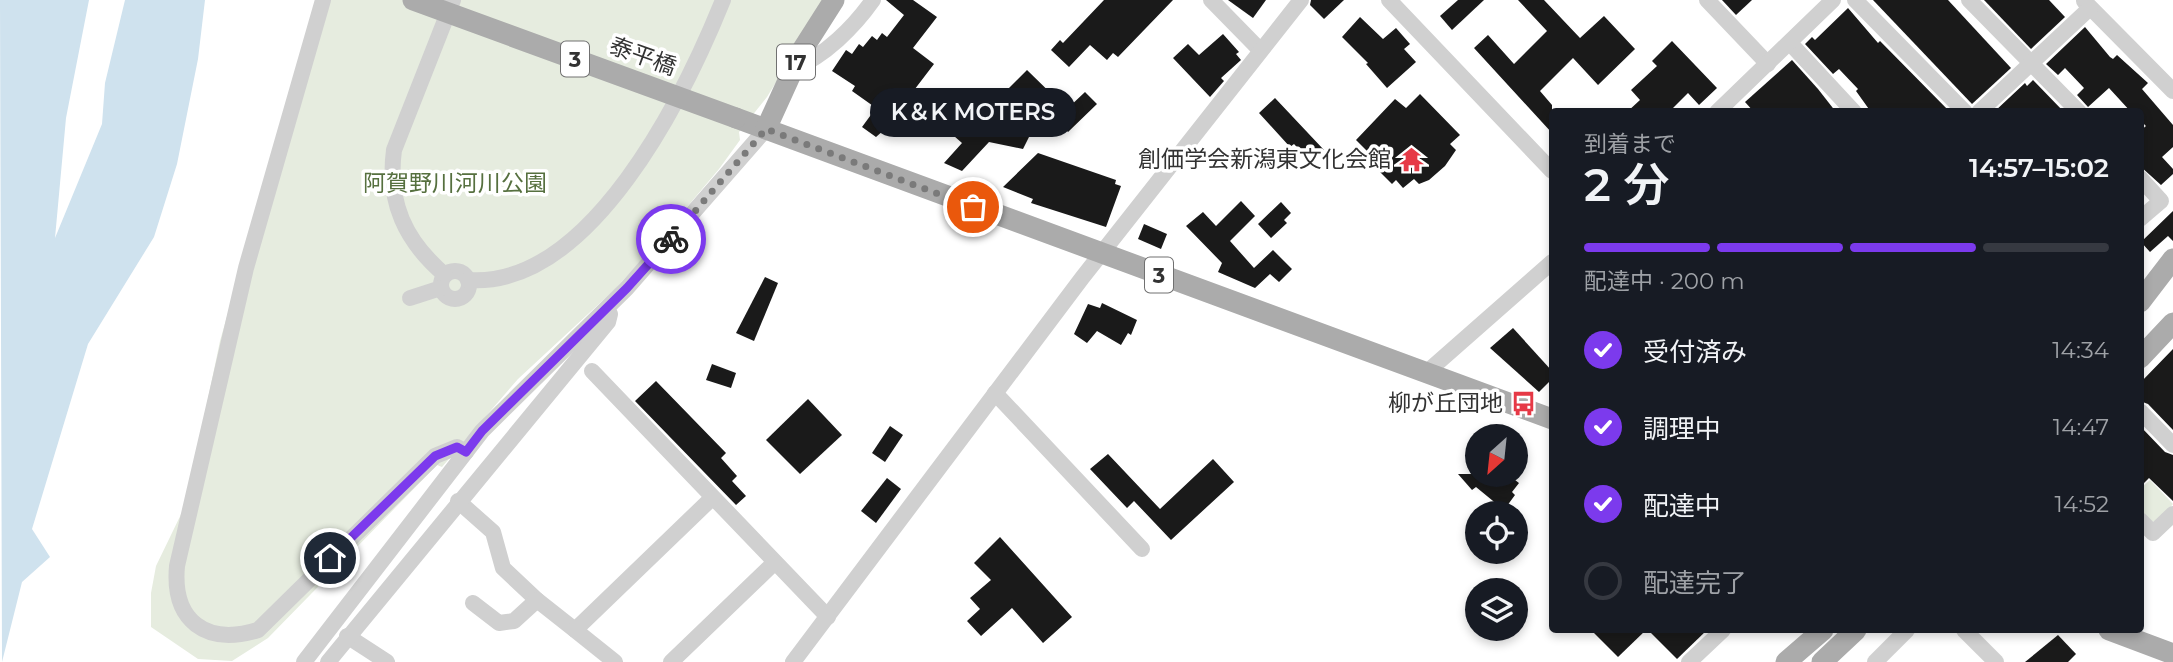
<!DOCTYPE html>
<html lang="ja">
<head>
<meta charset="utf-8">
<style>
  body { margin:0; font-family:Montserrat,"Noto Sans JP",sans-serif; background:#20242c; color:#f1f3f6; height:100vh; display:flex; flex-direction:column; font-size:26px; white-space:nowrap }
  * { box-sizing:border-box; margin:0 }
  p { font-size:23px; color:#9ea1a6 }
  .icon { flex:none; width:38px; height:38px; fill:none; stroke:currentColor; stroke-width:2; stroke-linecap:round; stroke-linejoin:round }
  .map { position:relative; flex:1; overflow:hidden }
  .side { position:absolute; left:1549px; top:108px; width:595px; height:525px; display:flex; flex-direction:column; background:#171b24; border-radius:7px; box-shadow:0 4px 10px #0003 }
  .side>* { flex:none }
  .needle { width:46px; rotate:207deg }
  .tools { position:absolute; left:1465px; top:424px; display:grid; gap:14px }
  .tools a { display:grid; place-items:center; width:63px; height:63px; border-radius:50%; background:#171b24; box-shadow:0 4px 10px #0003; font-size:35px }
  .pin { position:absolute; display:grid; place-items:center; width:60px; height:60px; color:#fff; margin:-30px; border:4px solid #fff; border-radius:50%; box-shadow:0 2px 7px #0007 }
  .courier { position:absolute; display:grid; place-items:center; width:70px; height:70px; margin:-35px; border:5px solid #7c3aed; border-radius:50%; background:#fff; color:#222; box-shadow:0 2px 9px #0007 }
  .bubble { position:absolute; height:49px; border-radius:24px; background:#171b24; box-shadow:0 4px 10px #0003; font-size:23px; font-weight:600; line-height:49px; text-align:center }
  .headline em { font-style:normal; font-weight:600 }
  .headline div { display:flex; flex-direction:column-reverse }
  .headline { display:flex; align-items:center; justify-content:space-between; height:119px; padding:0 35px }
  h1 { font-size:46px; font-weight:600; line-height:52px }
  .bar { display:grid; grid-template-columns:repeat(4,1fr); gap:10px 7px; align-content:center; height:84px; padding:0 35px }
  .bar i { height:9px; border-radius:5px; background:#363941 }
  .bar .current { background:#7c3aed }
  .bar p { grid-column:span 4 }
  ol { padding:0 35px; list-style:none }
  li { display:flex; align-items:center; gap:21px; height:77px }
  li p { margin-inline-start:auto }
  li .icon { padding:7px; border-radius:50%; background:#7c3aed; color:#fff; stroke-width:4 }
  li:last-child { color:#9ea1a6 }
  li i { width:38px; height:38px; border:4px solid #363941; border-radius:50% }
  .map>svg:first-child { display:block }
</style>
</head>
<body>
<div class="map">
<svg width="2173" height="662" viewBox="0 0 2173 662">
  <rect width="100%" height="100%" fill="#fff"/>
  <g fill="#e6ecdf">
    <path d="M317 0H826L767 97 739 132 740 140 719 169 649 252 615 289 518 379 442 467 437 465 268 638 232 661 198 659 151 627V593L156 566 186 504 220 341Z"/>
    <path d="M2150 480 2173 504 2157 522 2147 521 2140 513V489Z"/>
  </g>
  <path fill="#cfe2ee" d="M0 0H89L66 118 55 238 102 124 105 83 125 0H205L198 59 177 164 154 237 88 344 32 529 50 557 22 582 2 662Z"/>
  <g fill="#1a1a1a">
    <path d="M886 0H913L937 17 913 48 934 64 905 102 910 107 876 137 862 127 876 108 852 91 855 86 832 71 846 50 852 54 859 44 863 47 872 36 877 40 882 33 887 37 904 15Z"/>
    <path d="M1104 0H1173L1118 57 1113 53 1107 60 1090 45 1069 67 1051 50 1060 40 1063 43Z"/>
    <path d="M1228 0H1266L1253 18Z"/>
    <path d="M1311 0H1344L1324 19 1310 5Z"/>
    <path d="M1458 0H1484L1452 30 1440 16Z"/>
    <path d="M1518 0H1544L1580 38 1604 16 1635 49 1598 85 1573 58 1540 91 1552 105V133L1474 48 1488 35 1514 64 1547 31Z"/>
    <path d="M1722 0H1752L1736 15Z"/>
    <path d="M1873 0H1948L2011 68 1972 104Z"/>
    <path d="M1984 0H2049L2065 17 2031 49Z"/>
    <path d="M1848 8 1878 43 1880 41 1950 112H1871L1856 91 1858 89 1839 69 1833 74 1805 44 1812 37 1815 40Z"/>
    <path d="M1360 17 1383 39 1396 28 1410 44 1404 49 1416 62 1387 88 1366 64 1368 63 1342 37Z"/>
    <path d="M2085 27 2110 57 2113 59 2117 55 2148 83 2142 89 2173 125V147L2162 157 2173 169V174L2161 185 2140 166V131L2146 126 2140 120V112H2131L2109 88 2088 107 2077 95 2084 88 2065 68 2058 75 2046 64Z"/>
    <path d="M1223 34 1239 52 1236 54 1241 60 1221 78 1224 81 1210 97 1173 58 1188 44 1199 55Z"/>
    <path d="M1672 41 1717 88 1699 105 1688 93 1669 112H1627L1640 100 1631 90 1657 66 1652 61Z"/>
    <path d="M1792 60 1818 89 1836 112H1754L1745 102Z"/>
    <path d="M1027 70 1067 109 1085 92 1097 104 1068 132 1052 114 1043 124 1038 119 1023 149 989 142 962 171 944 163 962 143 938 122 955 103 966 113 987 91 997 100Z"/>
    <path d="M2033 80 2064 112H1994L2025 83 2027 86Z"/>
    <path d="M1420 94 1460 135 1450 144 1456 150 1445 166 1429 180 1419 184 1414 179 1403 188 1396 180 1392 184 1373 165 1377 161 1356 140 1395 99 1406 108Z"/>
    <path d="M1275 98 1324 150 1311 162 1294 144 1290 147 1259 113Z"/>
    <path d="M1038 153 1116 180 1115 184 1121 186 1106 227 1031 203 1033 199 1003 187Z"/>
    <path d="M1241 201 1255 216 1230 241 1254 268 1273 250 1292 269 1279 282 1270 274 1255 288 1218 272 1222 263 1186 226 1203 212 1216 226Z"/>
    <path d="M1281 202 1291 213 1284 220 1287 223 1271 238 1258 224Z"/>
    <path d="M2173 211V241L2168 236 2150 252 2141 242Z"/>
    <path d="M1144 224 1167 234 1161 249 1138 239Z"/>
    <path d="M765 277 778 283 754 341 736 333Z"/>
    <path d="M1102 303 1137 320 1131 335 1128 333 1121 345 1097 331 1087 343 1074 334 1088 304 1100 308Z"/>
    <path d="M1513 328 1552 371V379L1539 392 1490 348Z"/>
    <path d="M2173 349V430L2148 404 2140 401V383Z"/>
    <path d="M712 364 736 373 731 388 706 380Z"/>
    <path d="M656 381 726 453 721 458 737 476 732 481 746 496 736 505 635 401Z"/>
    <path d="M808 399 842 435 800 474 766 440Z"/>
    <path d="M890 426 903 435 885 462 872 453Z"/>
    <path d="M2140 426 2165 452 2173 455V501L2149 478 2140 487Z"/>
    <path d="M1108 454 1160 509 1213 459 1234 482 1171 540 1134 501 1127 508 1090 469Z"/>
    <path d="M1458 474H1491L1498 484 1507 474 1519 483 1512 492 1515 495 1504 510 1476 487 1472 490Z"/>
    <path d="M887 478 901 489 876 523 861 511Z"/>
    <path d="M1000 537 1072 617 1043 643 1012 608 981 636 967 621 980 609 970 598 991 580 974 563Z"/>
    <path d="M1591 630H1646L1618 657Z"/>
    <path d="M1648 630H1707L1677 659Z"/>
    <path d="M2058 635 2076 654 2068 662H2025Z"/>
  </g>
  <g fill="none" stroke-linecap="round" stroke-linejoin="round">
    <g stroke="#d0d0d0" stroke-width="16">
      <path d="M323 0 246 268 177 566C172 621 206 646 258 630L435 456 457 447 466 452"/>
      <path d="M1211 0 1260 50"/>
      <path d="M1389 0 1552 171"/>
      <path d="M1707 0 1768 64"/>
      <path d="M1855 0 1965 112"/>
      <path d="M1969 0 2079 112"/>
      <path d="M2084 1 2173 91"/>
      <path d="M1790 43 1854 112"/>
      <path d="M793 69C825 56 854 27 873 0"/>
      <path d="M1717 112 1833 0"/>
      <path d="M1979 112 2090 8"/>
      <path d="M2140 178 2161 201 2140 219"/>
      <circle cx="455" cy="285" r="14"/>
      <path d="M445 275C405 241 387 202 394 150L453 0"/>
      <path d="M468 280C591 289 685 94 723 0"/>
      <path d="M410 298 441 288"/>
      <path d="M592 371 828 617"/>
      <path d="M1427 372 1552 262"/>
      <path d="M995 393 1142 549"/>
      <path d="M2140 411 2173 445"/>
      <path d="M458 501 493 532 503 568 537 600"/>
      <path d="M2140 520 2153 533 2173 514"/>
      <path d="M473 603 499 623 514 621 537 600 575 630"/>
      <path d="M1964 630 1996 662"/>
      <path d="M347 636 387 662"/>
      <path d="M304 662 482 431 627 288 766 129"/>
      <path d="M328 662 608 322 610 314"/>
      <path d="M615 662 575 630 712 498"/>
      <path d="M671 662 774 563"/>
      <path d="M793 662 1082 278 1301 0"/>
      <path d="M1689 662 1723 630"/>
      <path d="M1875 662 1907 630"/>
    </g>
    <g stroke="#ababab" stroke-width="21">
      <path d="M736 118 1552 419"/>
      <path d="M766 129 801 52 834 0"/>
      <path d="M2140 302 2173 259"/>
      <path d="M2140 358 2173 323"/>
      <path d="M2109 630 2173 654"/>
      <path d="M1786 662 1823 630"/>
      <path d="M1822 662 1856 630"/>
    </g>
    <path stroke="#ababab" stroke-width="21" d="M413 0 736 118"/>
  </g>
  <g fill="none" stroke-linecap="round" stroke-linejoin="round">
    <path stroke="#7a7a7a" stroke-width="7" stroke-dasharray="0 12.6" d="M671 239 766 129 973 207"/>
    <path stroke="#7c3aed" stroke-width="9" d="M330 558 435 456 457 447 466 452 482 431 627 288 671 239"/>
  </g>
  <defs>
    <symbol id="temple-bare" viewBox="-9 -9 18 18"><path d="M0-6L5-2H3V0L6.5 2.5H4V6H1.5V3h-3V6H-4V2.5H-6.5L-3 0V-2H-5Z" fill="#e63946" stroke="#fff" stroke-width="2.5" paint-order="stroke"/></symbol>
    <symbol id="bus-bare" viewBox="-9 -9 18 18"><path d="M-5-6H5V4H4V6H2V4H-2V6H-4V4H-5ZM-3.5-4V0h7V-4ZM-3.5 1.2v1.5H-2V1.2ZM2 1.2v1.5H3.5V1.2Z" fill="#e63946" stroke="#fff" stroke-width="2.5" paint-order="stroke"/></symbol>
  </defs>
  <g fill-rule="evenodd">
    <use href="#temple-bare" x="1394" y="142" width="35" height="35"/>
    <use href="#bus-bare" x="1506" y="386" width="35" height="35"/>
  </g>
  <g text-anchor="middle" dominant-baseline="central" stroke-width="7" stroke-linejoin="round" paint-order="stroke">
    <g fill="#fff" stroke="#707070" stroke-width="2">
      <rect x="561" y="41.5" width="28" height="35" rx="5"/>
      <rect x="777" y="44.5" width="38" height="35" rx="5"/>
      <rect x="1145" y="257.5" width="28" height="35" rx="5"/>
    </g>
    <g font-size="21" font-weight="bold" fill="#333">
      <text x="575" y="59">3</text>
      <text x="796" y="62">17</text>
      <text x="1159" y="275">3</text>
    </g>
    <g font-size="23" fill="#333" stroke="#fff">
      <text transform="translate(643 56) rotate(20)">泰平橋</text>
    </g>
    <g font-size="23" fill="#333" stroke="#fff" text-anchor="end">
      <text x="1391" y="159">創価学会新潟東文化会館</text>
      <text x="1503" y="403">柳が丘団地</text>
    </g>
    <g font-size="23" fill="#56703f" stroke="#fff">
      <text x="455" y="183">阿賀野川河川公園</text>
    </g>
  </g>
</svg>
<div class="tools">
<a><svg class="needle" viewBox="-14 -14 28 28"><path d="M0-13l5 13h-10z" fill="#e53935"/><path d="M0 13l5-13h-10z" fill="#9ea1a6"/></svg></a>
<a><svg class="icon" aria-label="locate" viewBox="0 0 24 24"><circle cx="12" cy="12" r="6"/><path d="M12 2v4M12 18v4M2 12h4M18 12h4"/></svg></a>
<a><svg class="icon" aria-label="layers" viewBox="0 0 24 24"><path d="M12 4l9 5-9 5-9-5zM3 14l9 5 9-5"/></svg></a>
</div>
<div class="pin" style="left:973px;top:207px;background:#ea580c"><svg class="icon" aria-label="bag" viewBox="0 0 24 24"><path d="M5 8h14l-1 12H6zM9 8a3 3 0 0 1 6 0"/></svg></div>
<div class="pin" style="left:330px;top:558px;background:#1f2937"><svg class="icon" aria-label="home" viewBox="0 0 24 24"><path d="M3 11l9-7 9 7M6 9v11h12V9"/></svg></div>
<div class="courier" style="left:671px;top:239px"><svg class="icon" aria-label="bike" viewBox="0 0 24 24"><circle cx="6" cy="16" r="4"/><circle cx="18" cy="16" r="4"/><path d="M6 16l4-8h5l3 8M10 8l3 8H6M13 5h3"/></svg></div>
<div class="bubble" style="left:870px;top:88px;width:206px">K＆K MOTERS</div>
<section class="side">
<div class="headline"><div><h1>2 分</h1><p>到着まで</p></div><em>14:57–15:02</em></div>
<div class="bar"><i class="current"></i><i class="current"></i><i class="current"></i><i></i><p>配達中 · 200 m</p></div>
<ol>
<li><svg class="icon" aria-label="check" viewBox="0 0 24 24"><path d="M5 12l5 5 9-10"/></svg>受付済み<p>14:34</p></li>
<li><svg class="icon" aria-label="check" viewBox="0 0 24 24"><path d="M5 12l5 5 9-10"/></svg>調理中<p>14:47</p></li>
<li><svg class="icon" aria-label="check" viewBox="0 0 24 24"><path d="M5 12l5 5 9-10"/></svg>配達中<p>14:52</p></li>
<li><i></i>配達完了</li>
</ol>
</section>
</div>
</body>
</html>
